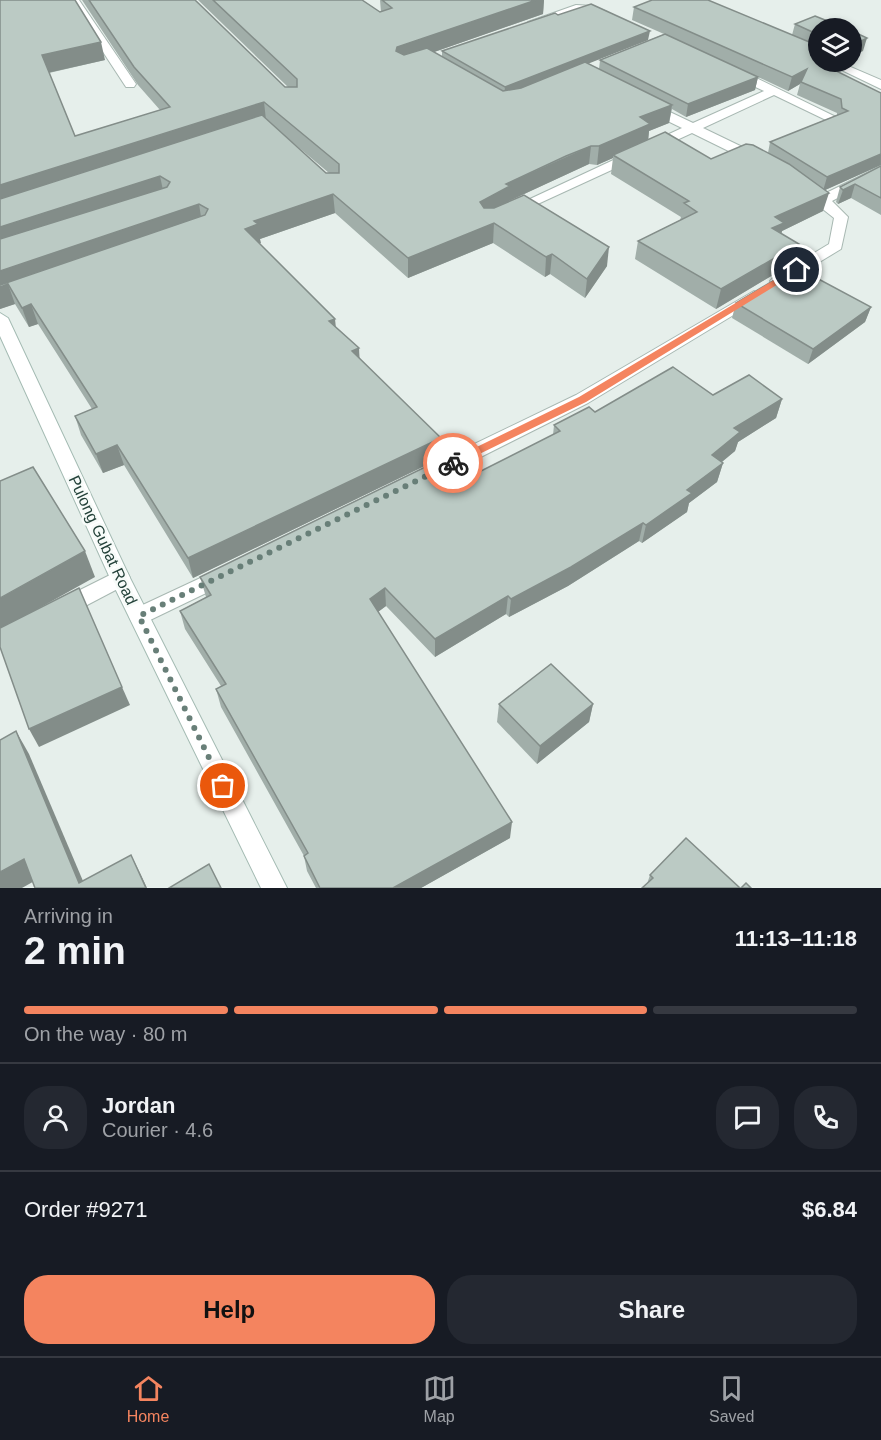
<!DOCTYPE html>
<html lang="en">
<head>
<meta charset="utf-8">
<style>
  body { margin:0; font-family:Arial,sans-serif; background:#242831; color:#f1f3f6; height:100vh; display:flex; flex-direction:column; font-size:22px; white-space:nowrap }
  * { box-sizing:border-box; margin:0 }
  p { font-size:20px; color:#9ea1a6 }
  .icon { flex:none; width:33px; height:33px; fill:none; stroke:currentColor; stroke-width:2; stroke-linecap:round; stroke-linejoin:round }
  .map { position:relative; height:888px; overflow:hidden }
  .details { display:flex; flex-direction:column; background:#171b24; flex:1 }
  .details>* { flex:none }
  .tools { position:absolute; left:808px; top:18px; display:grid; gap:12px }
  .tools a { display:grid; place-items:center; width:54px; height:54px; border-radius:50%; background:#171b24; box-shadow:0 3px 9px #0003; font-size:30px }
  .pin { position:absolute; display:grid; place-items:center; width:51px; height:51px; color:#fff; margin:-26px; border:3px solid #fff; border-radius:50%; box-shadow:0 2px 6px #0007 }
  .courier { position:absolute; display:grid; place-items:center; width:60px; height:60px; margin:-30px; border:4px solid #f4845f; border-radius:50%; background:#fff; color:#222; box-shadow:0 2px 8px #0007 }
  .head em { font-style:normal; font-weight:800 }
  .head div { display:flex; flex-direction:column-reverse }
  .head { display:flex; align-items:center; justify-content:space-between; height:102px; padding:0 24px }
  h1 { font-size:39px; font-weight:800; line-height:45px }
  .bar { display:grid; grid-template-columns:repeat(4,1fr); gap:9px 6px; align-content:center; height:72px; padding:0 24px }
  .bar i { height:8px; border-radius:4px; background:#363941 }
  .bar .current { background:#f4845f }
  .bar p { grid-column:span 4 }
  .line { display:flex; align-items:center; gap:15px; padding:0 24px; border-top:2px solid #363941 }
  .line div { flex:1 }
  .round { display:grid; place-items:center; flex:none; width:63px; height:63px; border-radius:24px; background:#242831 }
  .action { display:flex; gap:12px; margin-top:auto; padding:12px 24px }
  .action a { flex:1; height:69px; border-radius:24px; background:#f4845f; color:#111; font-size:24px; font-weight:800; line-height:69px; text-align:center }
  .action a+a { background:#242831; color:#f1f3f6 }
  .tabs { display:flex; justify-content:space-around; align-items:center; height:84px; border-top:2px solid #363941; background:#171b24; font-size:16px; color:#9ea1a6 }
  .tabs a { display:grid; justify-items:center; gap:3px }
  .tabs .current { color:#f4845f }
  .map>svg:first-child { display:block }
</style>
</head>
<body>
<div class="map">
<svg width="881" height="888" viewBox="0 0 881 888">
  <rect width="100%" height="100%" fill="#e6efeb"/>
  <g fill="none" stroke-linecap="round" stroke-linejoin="round">
    <defs>
      <g id="street">
        <path d="M69 0H79L136 84 134 87H126Z"/>
        <path d="M576 5 593 6 607 12 602 15 576 12 534 25 528 22Z"/>
        <path d="M825 62H839L881 80V89Z"/>
        <path d="M732 70H740L838 118 836 121H828L774 95 703 128 761 156V162H751L692 133 516 214 511 215 504 211 682 128 645 110V104H653L693 123 764 91 732 76Z"/>
        <path d="M881 166V175L832 201 848 217 841 249 783 284H773L770 281 773 278 829 244 834 218 800 191V185H810L824 194Z"/>
        <path d="M754 291 762 296 760 299 588 403 447 474H433L431 469 433 464 576 395Z"/>
        <path d="M224 567 231 569 234 575 231 581 146 622 139 625 132 622 129 616 132 610Z"/>
        <path d="M120 570 127 572 130 578 127 584 70 614 63 617 56 614 53 608 56 602Z"/>
      </g>
      <path id="secondary" d="M0 313 8 318 130 578 287 888H261L110 578 0 336Z"/>
    </defs>
    <use href="#street" stroke="#a8b8b2" stroke-width="2"/>
    <use href="#secondary" stroke="#a4bbb3" stroke-width="2"/>
    <use href="#street" fill="#fff" fill-rule="evenodd"/>
    <use href="#secondary" fill="#fff" fill-rule="evenodd"/>
  </g>
  <g fill="#a1aea9" fill-rule="evenodd">
    <path d="M0 0 105 60 49 73 75 136 160 110 138 85 82 0H195L285 87H288L198 0H362L380 12H381L380 0H544L543 14 434 52 442 57V51L558 15 648 40 588 63 599 69 600 60 664 34 632 20 634 7 792 35 795 24 819 28V62L832 68H831L881 165 825 190 823 211 782 231 781 234 799 244 793 263 716 309 635 259 638 241 680 220 681 217 611 174 613 158 597 165 589 164 509 201 607 266 585 298 550 274 545 277 493 243 408 278 335 213 260 239V244L336 328 359 359 441 458 193 578 124 465 103 473 81 435 75 416 92 409 38 324 29 327 15 304 0 309ZM758 77 788 91 800 84 797 95 837 113V115L770 142 768 153 711 159 648 140 649 131 669 123 672 109 686 117 755 90ZM279 131 329 173H326Z"/>
    <path d="M881 166V215L851 198 838 204 836 202 840 187Z"/>
    <path d="M736 303 871 307 865 322 808 364 732 318Z"/>
    <path d="M713 395 782 399 776 418 738 442 735 451 722 462 723 463 717 482 689 503 687 512 642 543 639 541 568 586 509 617 506 614 435 657 386 606 378 612 510 838 421 888H316L307 871 304 856 221 707 216 689 221 686 185 629 180 611 206 597 200 577 477 473 553 435 554 425 595 412Z"/>
    <path d="M499 704H593L589 722 537 764 497 722Z"/>
    <path d="M650 875 740 888 647 884Z"/>
  </g>
  <g fill="#838d89">
    <path d="M536 0H544L543 14 397 65V47Z"/>
    <path d="M650 31 648 40 504 97 505 87Z"/>
    <path d="M867 38 863 51 852 57V46Z"/>
    <path d="M101 42 105 60 47 73 42 55Z"/>
    <path d="M822 62H833L832 68 816 76 820 63Z"/>
    <path d="M807 69 800 84 788 91 792 77Z"/>
    <path d="M758 77 755 90 686 117 688 104Z"/>
    <path d="M264 102 266 120 0 206V185Z"/>
    <path d="M672 105 669 123 649 131 648 142 613 155V158L597 165 599 146 640 117Z"/>
    <path d="M591 146 589 164 509 201V205L479 221 480 202 506 184Z"/>
    <path d="M881 154V165L823 191 827 177Z"/>
    <path d="M160 176 164 195 0 249V227Z"/>
    <path d="M855 184 851 198 838 204 843 190Z"/>
    <path d="M829 193 823 211 782 231 779 242 767 247 775 217Z"/>
    <path d="M333 194 335 213 260 239 261 243 248 248 245 229 254 221Z"/>
    <path d="M199 204 202 223 8 284 15 304 0 309V271Z"/>
    <path d="M494 223 493 243 408 278V258Z"/>
    <path d="M799 244 793 263 716 309 721 289Z"/>
    <path d="M609 247 607 266 585 298 587 279Z"/>
    <path d="M552 254 550 274 545 277 546 257Z"/>
    <path d="M31 304 38 324 29 327 22 308Z"/>
    <path d="M871 307 865 322 808 364 813 349Z"/>
    <path d="M335 319 337 338 329 321Z"/>
    <path d="M359 348 360 367 352 351Z"/>
    <path d="M782 399 776 418 738 442 735 451 707 474 712 455 734 428Z"/>
    <path d="M441 438V458L193 578 188 558Z"/>
    <path d="M117 445 124 465 103 473 96 454Z"/>
    <path d="M723 463 717 482 689 503 687 512 642 543 646 525 687 490Z"/>
    <path d="M643 523 639 541 568 586 509 617 511 599Z"/>
    <path d="M85 551 95 577 0 630V598Z"/>
    <path d="M385 588 386 606 371 617 370 599Z"/>
    <path d="M508 596 506 614 435 657V639Z"/>
    <path d="M122 687 130 705 39 747 29 729Z"/>
    <path d="M593 704 589 722 537 764 540 746Z"/>
    <path d="M16 731 29 754 86 888 79 883Z"/>
    <path d="M512 822 510 838 421 888H393Z"/>
    <path d="M131 855 141 875 147 888H146Z"/>
    <path d="M24 859 38 879 22 888H0V872Z"/>
  </g>
  <g fill="#bbcac4" stroke="#838d89" stroke-width="1.5">
    <path d="M0 0H75L101 42 42 55 75 136 170 107 134 67 89 0H195L285 87H297V79L213 0H362L380 12 392 8 382 0H536L397 47 396 51 404 55 427 48 503 91 521 88 585 62 672 105 640 117 650 124 599 146H591L566 156 506 184 510 186 480 202 484 208H494L524 195 609 247 587 279 552 254 546 257 494 223 408 258 333 194 254 221 258 224 245 229 335 319 329 321 359 348 352 351 441 438 188 558 117 445 96 454 75 416 97 407 31 304 22 308 8 284 0 287V285L205 215 208 209 199 204 0 271V239L167 187 170 182 160 176 0 227V199L262 115 326 173H339V164L264 102 0 185Z"/>
    <path d="M652 0H708L819 46V62H822L820 63 881 93V154L827 177 770 142 848 111 842 108 841 99 801 82 807 69 792 77 634 7Z"/>
    <path d="M591 4 650 31 505 87 442 51 555 13 558 15Z"/>
    <path d="M815 16 845 28H819V35L795 24Z"/>
    <path d="M852 31 867 38 852 46Z"/>
    <path d="M665 34 758 77 688 104 600 60Z"/>
    <path d="M665 132 711 159 746 144 753 145 789 164 829 193 775 217 784 223 772 228 799 244 721 289 638 241 697 212 684 203 689 201 613 155Z"/>
    <path d="M881 166V198L855 184 843 190 840 187Z"/>
    <path d="M796 267 871 307 813 349 736 303Z"/>
    <path d="M673 367 713 395 749 375 782 399 734 428 740 432 712 455 723 463 687 490 692 493 646 525 643 523 571 567 511 599 508 596 435 639 385 588 370 599 512 822 393 888H320L304 856 308 853 216 689 226 684 180 611 211 595 200 577 454 453 477 473 560 431 554 425 589 407 595 412Z"/>
    <path d="M33 467 85 551 0 598V481Z"/>
    <path d="M79 588 122 687 29 729 0 647V628Z"/>
    <path d="M551 664 593 704 540 746 499 704Z"/>
    <path d="M16 731 79 883 131 855 146 888H35L24 859 0 872V740Z"/>
    <path d="M686 838 740 888H642L653 878 650 875Z"/>
    <path d="M209 864 221 888H169Z"/>
    <path d="M746 883 751 888H741Z"/>
  </g>
  <path fill="#f4845f" d="M794 268 801 270 586 402 457 465H450V460L579 397Z"/>
  <g fill="none" stroke-linecap="round" stroke-linejoin="round">
    <path stroke="#687f78" stroke-width="6" stroke-dasharray="0 10.8" d="M223 786 139 616 453 463"/>
  </g>
  <g text-anchor="middle" dominant-baseline="central" stroke-width="5" stroke-linejoin="round" paint-order="stroke">
    <g font-size="16" fill="#24423a" stroke="#f7fbf9">
      <text transform="translate(103 540) rotate(65)">Pulong Gubat Road</text>
    </g>
  </g>
</svg>
<div class="tools">
<a><svg class="icon" aria-label="layers" viewBox="0 0 24 24"><path d="M12 4l9 5-9 5-9-5zM3 14l9 5 9-5"/></svg></a>
</div>
<div class="pin" style="left:223px;top:786px;background:#ea580c"><svg class="icon" aria-label="bag" viewBox="0 0 24 24"><path d="M5 8h14l-1 12H6zM9 8a3 3 0 0 1 6 0"/></svg></div>
<div class="pin" style="left:797px;top:270px;background:#1f2937"><svg class="icon" aria-label="home" viewBox="0 0 24 24"><path d="M3 11l9-7 9 7M6 9v11h12V9"/></svg></div>
<div class="courier" style="left:453px;top:463px"><svg class="icon" aria-label="bike" viewBox="0 0 24 24"><circle cx="6" cy="16" r="4"/><circle cx="18" cy="16" r="4"/><path d="M6 16l4-8h5l3 8M10 8l3 8H6M13 5h3"/></svg></div>
</div>
<section class="details">
<div class="head"><div><h1>2 min</h1><p>Arriving in</p></div><em>11:13–11:18</em></div>
<div class="bar"><i class="current"></i><i class="current"></i><i class="current"></i><i></i><p>On the way · 80 m</p></div>
<div class="line" style="height:108px"><a class="round"><svg class="icon" aria-label="person" viewBox="0 0 24 24"><circle cx="12" cy="8" r="4"/><path d="M4 21q1-7 8-7t8 7"/></svg></a><div><b>Jordan</b><p>Courier · 4.6</p></div><a class="round"><svg class="icon" aria-label="chat" viewBox="0 0 24 24"><path d="M4 5h16v11H9l-5 4z"/></svg></a><a class="round"><svg class="icon" aria-label="phone" viewBox="0 0 24 24"><path d="M5 4h4l2 5-3 2q2 4 5 5l2-3 5 2v4C11 20 4 13 5 4z"/></svg></a></div>
<div class="line" style="height:78px"><div>Order #9271</div><b>$6.84</b></div>
<div class="action"><a>Help</a><a>Share</a></div>
</section>
<nav class="tabs">
<a class="current"><svg class="icon" aria-label="home" viewBox="0 0 24 24"><path d="M3 11l9-7 9 7M6 9v11h12V9"/></svg>Home</a>
<a><svg class="icon" aria-label="map" viewBox="0 0 24 24"><path d="M3 6l6-2 6 2 6-2v14l-6 2-6-2-6 2zM9 4v14M15 6v14"/></svg>Map</a>
<a><svg class="icon" aria-label="saved" viewBox="0 0 24 24"><path d="M7 4h10v16l-5-4-5 4z"/></svg>Saved</a>
</nav>
</body>
</html>
